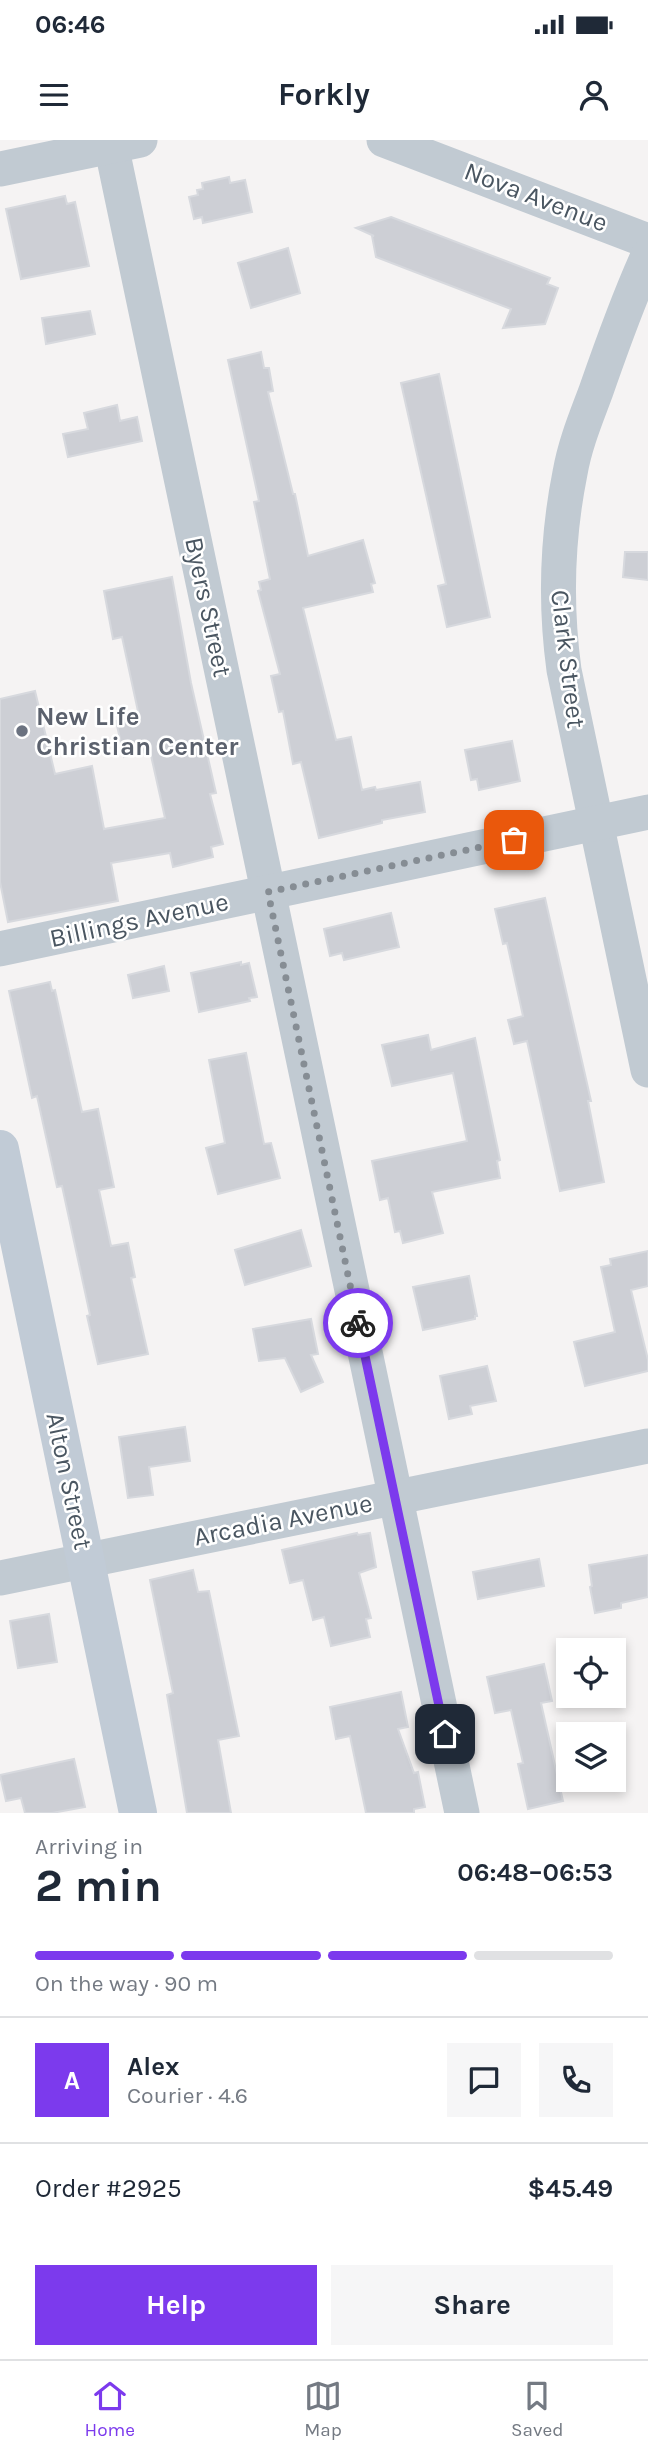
<!DOCTYPE html>
<html lang="en">
<head>
<meta charset="utf-8">
<style>
  body { margin:0; font-family:Karla,sans-serif; background:#f6f6f7; color:#1f2937; height:100vh; display:flex; flex-direction:column; font-size:26px; white-space:nowrap }
  * { box-sizing:border-box; margin:0 }
  p { font-size:23px; color:#747a83 }
  .icon { flex:none; width:38px; height:38px; fill:none; stroke:currentColor; stroke-width:2; stroke-linecap:round; stroke-linejoin:round }
  .map { position:relative; height:1673px; overflow:hidden }
  .panel { display:flex; flex-direction:column; background:#fff; flex:1 }
  .panel>* { flex:none }
  .controls { position:absolute; left:556px; top:1498px; display:grid; gap:14px }
  .controls a { display:grid; place-items:center; width:70px; height:70px; border-radius:0px; background:#fff; box-shadow:0 4px 10px #0003; font-size:35px }
  .pin { position:absolute; display:grid; place-items:center; width:60px; height:60px; color:#fff; margin:-30px; border-radius:14px; box-shadow:0 4px 10px #0006 }
  .courier { position:absolute; display:grid; place-items:center; width:70px; height:70px; margin:-35px; border:5px solid #7c3aed; border-radius:50%; background:#fff; color:#222; box-shadow:0 2px 9px #0007 }
  .summary em { font-style:normal; font-weight:700 }
  .summary div { display:flex; flex-direction:column-reverse }
  .summary { display:flex; align-items:center; justify-content:space-between; height:119px; padding:0 35px }
  h1 { font-size:46px; font-weight:700; line-height:52px }
  .bar { display:grid; grid-template-columns:repeat(4,1fr); gap:10px 7px; align-content:center; height:84px; padding:0 35px }
  .bar i { height:9px; border-radius:5px; background:#e0e1e3 }
  .bar .active { background:#7c3aed }
  .bar p { grid-column:span 4 }
  .line { display:flex; align-items:center; gap:18px; padding:0 35px; border-top:2px solid #e0e1e3 }
  .line div { flex:1 }
  .round { display:grid; place-items:center; flex:none; width:74px; height:74px; border-radius:0px; background:#f6f6f7 }
  .primary-button { display:flex; gap:14px; margin-top:auto; padding:14px 35px }
  .primary-button a { flex:1; height:80px; border-radius:0px; background:#7c3aed; color:#fff; font-size:28px; font-weight:700; line-height:80px; text-align:center }
  .primary-button a+a { background:#f6f6f7; color:#1f2937 }
  .status { display:flex; justify-content:space-between; align-items:center; height:49px; padding:0 35px; background:#fff; direction:ltr }
  .status svg { height:19px; fill:currentColor }
  header { display:flex; justify-content:space-between; align-items:center; height:91px; padding:0 35px; background:#fff; font-size:32px; font-weight:700 }
  .menu { display:flex; justify-content:space-around; align-items:center; height:98px; border-top:2px solid #e0e1e3; background:#fff; font-size:19px; color:#747a83 }
  .menu a { display:grid; justify-items:center; gap:4px }
  .menu .active { color:#7c3aed }
  .map>svg:first-child { display:block }
</style>
</head>
<body>
<div class="status"><b>06:46</b><svg viewBox="0 0 49 12"><path d="M0 12V9h3v3zM5 12V6h3v6zM10 12V3h3v9zM15 12V0h3v12zM26 1h20v11H26zM47 4h2v5h-2z"/></svg></div>
<header><svg class="icon" aria-label="menu" viewBox="0 0 24 24"><path d="M4 6h16M4 12h16M4 18h16"/></svg>Forkly<svg class="icon" aria-label="person" viewBox="0 0 24 24"><circle cx="12" cy="8" r="4"/><path d="M4 21q1-7 8-7t8 7"/></svg></header>
<div class="map">
<svg width="648" height="1673" viewBox="0 0 648 1673">
  <rect width="100%" height="100%" fill="#f5f3f3"/>
  <g fill="#cdcfd5" stroke="#d7d9de" stroke-width="2">
    <path d="M229 37 230 43 245 40 252 72 203 83 202 77 194 79 189 57 198 55 197 50 203 49 202 43Z"/>
    <path d="M65 56 67 64 75 62 89 126 21 139 6 69Z"/>
    <path d="M391 77 550 138 547 144 558 148 545 184 503 188 511 169 376 117 372 96H374L356 88Z"/>
    <path d="M288 108 300 153 251 168 238 123Z"/>
    <path d="M90 171 95 194 46 204 42 178Z"/>
    <path d="M261 212 264 228H269L273 251 268 252 293 354H295L308 416 363 400 375 443 371 444 373 452 303 468 336 600 351 597 362 650 375 647 376 650 420 642 425 672 382 680V683L319 698 301 622 293 624 283 571 279 572 271 536 280 534 258 451 261 450 259 442 270 439 254 362 259 361 228 220Z"/>
    <path d="M439 234 490 477 447 487 438 446 446 444 401 243Z"/>
    <path d="M117 265 120 281 137 277 142 301 68 317 63 294 88 289 84 273Z"/>
    <path d="M625 412H648V440L623 437Z"/>
    <path d="M172 437 191 543 216 653 210 654 223 704 211 707 213 717 173 727 170 713 111 723 118 761 8 782 0 742V559L35 551 55 634 92 626 104 689 165 678 150 611 124 617 116 581 139 576 122 497 113 499 104 451Z"/>
    <path d="M512 601 520 641 479 650 477 639 471 640 465 610Z"/>
    <path d="M545 758 591 961H588L604 1042 560 1051 527 901 514 904 508 880 523 876 507 803 503 804 495 769Z"/>
    <path d="M391 773 399 807 344 820 342 813 330 816 324 789Z"/>
    <path d="M241 822V825L249 823 257 857 249 858 250 861 199 872 191 833Z"/>
    <path d="M164 826 169 851 133 858 128 835Z"/>
    <path d="M50 842 52 851 55 850 82 972 98 969 114 1047 99 1050 111 1106 128 1103 135 1137 131 1138 148 1214 98 1224 87 1176 90 1175 62 1046 57 1047 37 956 32 958 9 851Z"/>
    <path d="M428 895 431 910 475 898 500 1020 497 1021 500 1038 432 1052 443 1093 403 1103 400 1091 395 1092 388 1058 380 1060 372 1021 467 1001 453 933 392 946 382 905Z"/>
    <path d="M246 913 264 1004 271 1003 280 1038 218 1054 206 1008 225 1003 209 920Z"/>
    <path d="M301 1090 311 1126 245 1145 235 1110Z"/>
    <path d="M648 1111V1146L631 1150 648 1220V1231L585 1246 574 1202 615 1192 601 1127 611 1125 610 1119Z"/>
    <path d="M469 1136 477 1176H475V1179L423 1190 413 1147Z"/>
    <path d="M311 1179 318 1214 311 1215 323 1242 301 1252 285 1218 259 1221 253 1189Z"/>
    <path d="M487 1226 496 1261 470 1266 472 1274 449 1279 440 1236Z"/>
    <path d="M185 1287 190 1321 149 1327 153 1355 128 1358 119 1297Z"/>
    <path d="M357 1393 358 1395 370 1393 376 1427 359 1433 371 1478 366 1479 370 1497 331 1506 324 1477 313 1480 303 1440 290 1443 282 1410Z"/>
    <path d="M648 1415V1457L621 1463V1468L595 1473 590 1447 592 1446 589 1425Z"/>
    <path d="M539 1419 544 1446 478 1459 473 1432Z"/>
    <path d="M193 1430 198 1452 209 1451 239 1596 218 1600 231 1673H187L167 1555 173 1553 150 1440Z"/>
    <path d="M49 1474 57 1522 18 1528 10 1481Z"/>
    <path d="M544 1524 552 1561 541 1563 563 1661 528 1669 518 1624 523 1623 511 1570 495 1573 487 1537Z"/>
    <path d="M401 1552 408 1587 398 1589 414 1633 418 1632 425 1667 414 1669V1673H366L350 1596 336 1599 330 1567Z"/>
    <path d="M74 1619 85 1667 52 1673H25L21 1658 6 1661 0 1635Z"/>
  </g>
  <g fill="none" stroke-linecap="round" stroke-linejoin="round">
    <g stroke="#c1cad2" stroke-width="35">
      <path d="M110 0 462 1673"/>
      <path d="M384 0 648 101"/>
      <path d="M0 29 140 0"/>
      <path d="M648 116C628 160 612 205 596 251 586 278 575 304 570 333 557 398 555 464 564 530L648 930"/>
      <path d="M0 809 648 672"/>
      <path d="M0 1438 648 1306"/>
    </g>
    <path stroke="#c1cbd6" stroke-width="38" d="M0 1009 138 1673"/>
  </g>
  <g fill="none" stroke-linecap="round" stroke-linejoin="round">
    <path stroke="#868d94" stroke-width="7" stroke-dasharray="0 12.6" d="M358 1183 268 752 514 700"/>
    <path stroke="#7c3aed" stroke-width="9" d="M358 1183 445 1594"/>
  </g>
  <circle fill="#6b7280" stroke="#fff" stroke-width="2.5" cx="22" cy="591" r="7"/>
  <g text-anchor="middle" dominant-baseline="central" stroke-width="5" stroke-linejoin="round" paint-order="stroke">
    <g font-size="26" fill="#4a5661" stroke="#fff">
      <text transform="translate(536 57) rotate(21)">Nova Avenue</text>
      <text transform="translate(208 467) rotate(78)">Byers Street</text>
      <text transform="translate(568 519) rotate(83)">Clark Street</text>
      <text transform="translate(139 780) rotate(-12)">Billings Avenue</text>
      <text transform="translate(69 1341) rotate(78)">Alton Street</text>
      <text transform="translate(283 1380) rotate(-11)">Arcadia Avenue</text>
    </g>
    <g font-size="26" font-weight="bold" fill="#5b616d" stroke="#fff" text-anchor="start">
      <text x="36" y="576">New Life<tspan x="36" dy="30">Christian Center</tspan></text>
    </g>
  </g>
</svg>
<div class="controls">
<a><svg class="icon" aria-label="locate" viewBox="0 0 24 24"><circle cx="12" cy="12" r="6"/><path d="M12 2v4M12 18v4M2 12h4M18 12h4"/></svg></a>
<a><svg class="icon" aria-label="layers" viewBox="0 0 24 24"><path d="M12 4l9 5-9 5-9-5zM3 14l9 5 9-5"/></svg></a>
</div>
<div class="pin" style="left:514px;top:700px;background:#ea580c"><svg class="icon" aria-label="bag" viewBox="0 0 24 24"><path d="M5 8h14l-1 12H6zM9 8a3 3 0 0 1 6 0"/></svg></div>
<div class="pin" style="left:445px;top:1594px;background:#1f2937"><svg class="icon" aria-label="home" viewBox="0 0 24 24"><path d="M3 11l9-7 9 7M6 9v11h12V9"/></svg></div>
<div class="courier" style="left:358px;top:1183px"><svg class="icon" aria-label="bike" viewBox="0 0 24 24"><circle cx="6" cy="16" r="4"/><circle cx="18" cy="16" r="4"/><path d="M6 16l4-8h5l3 8M10 8l3 8H6M13 5h3"/></svg></div>
</div>
<section class="panel">
<div class="summary"><div><h1>2 min</h1><p>Arriving in</p></div><em>06:48–06:53</em></div>
<div class="bar"><i class="active"></i><i class="active"></i><i class="active"></i><i></i><p>On the way · 90 m</p></div>
<div class="line" style="height:126px"><b class="round" style="background:#7c3aed;color:#fff">A</b><div><b>Alex</b><p>Courier · 4.6</p></div><a class="round"><svg class="icon" aria-label="chat" viewBox="0 0 24 24"><path d="M4 5h16v11H9l-5 4z"/></svg></a><a class="round"><svg class="icon" aria-label="phone" viewBox="0 0 24 24"><path d="M5 4h4l2 5-3 2q2 4 5 5l2-3 5 2v4C11 20 4 13 5 4z"/></svg></a></div>
<div class="line" style="height:91px"><div>Order #2925</div><b>$45.49</b></div>
<div class="primary-button"><a>Help</a><a>Share</a></div>
</section>
<nav class="menu">
<a class="active"><svg class="icon" aria-label="home" viewBox="0 0 24 24"><path d="M3 11l9-7 9 7M6 9v11h12V9"/></svg>Home</a>
<a><svg class="icon" aria-label="map" viewBox="0 0 24 24"><path d="M3 6l6-2 6 2 6-2v14l-6 2-6-2-6 2zM9 4v14M15 6v14"/></svg>Map</a>
<a><svg class="icon" aria-label="saved" viewBox="0 0 24 24"><path d="M7 4h10v16l-5-4-5 4z"/></svg>Saved</a>
</nav>
</body>
</html>
